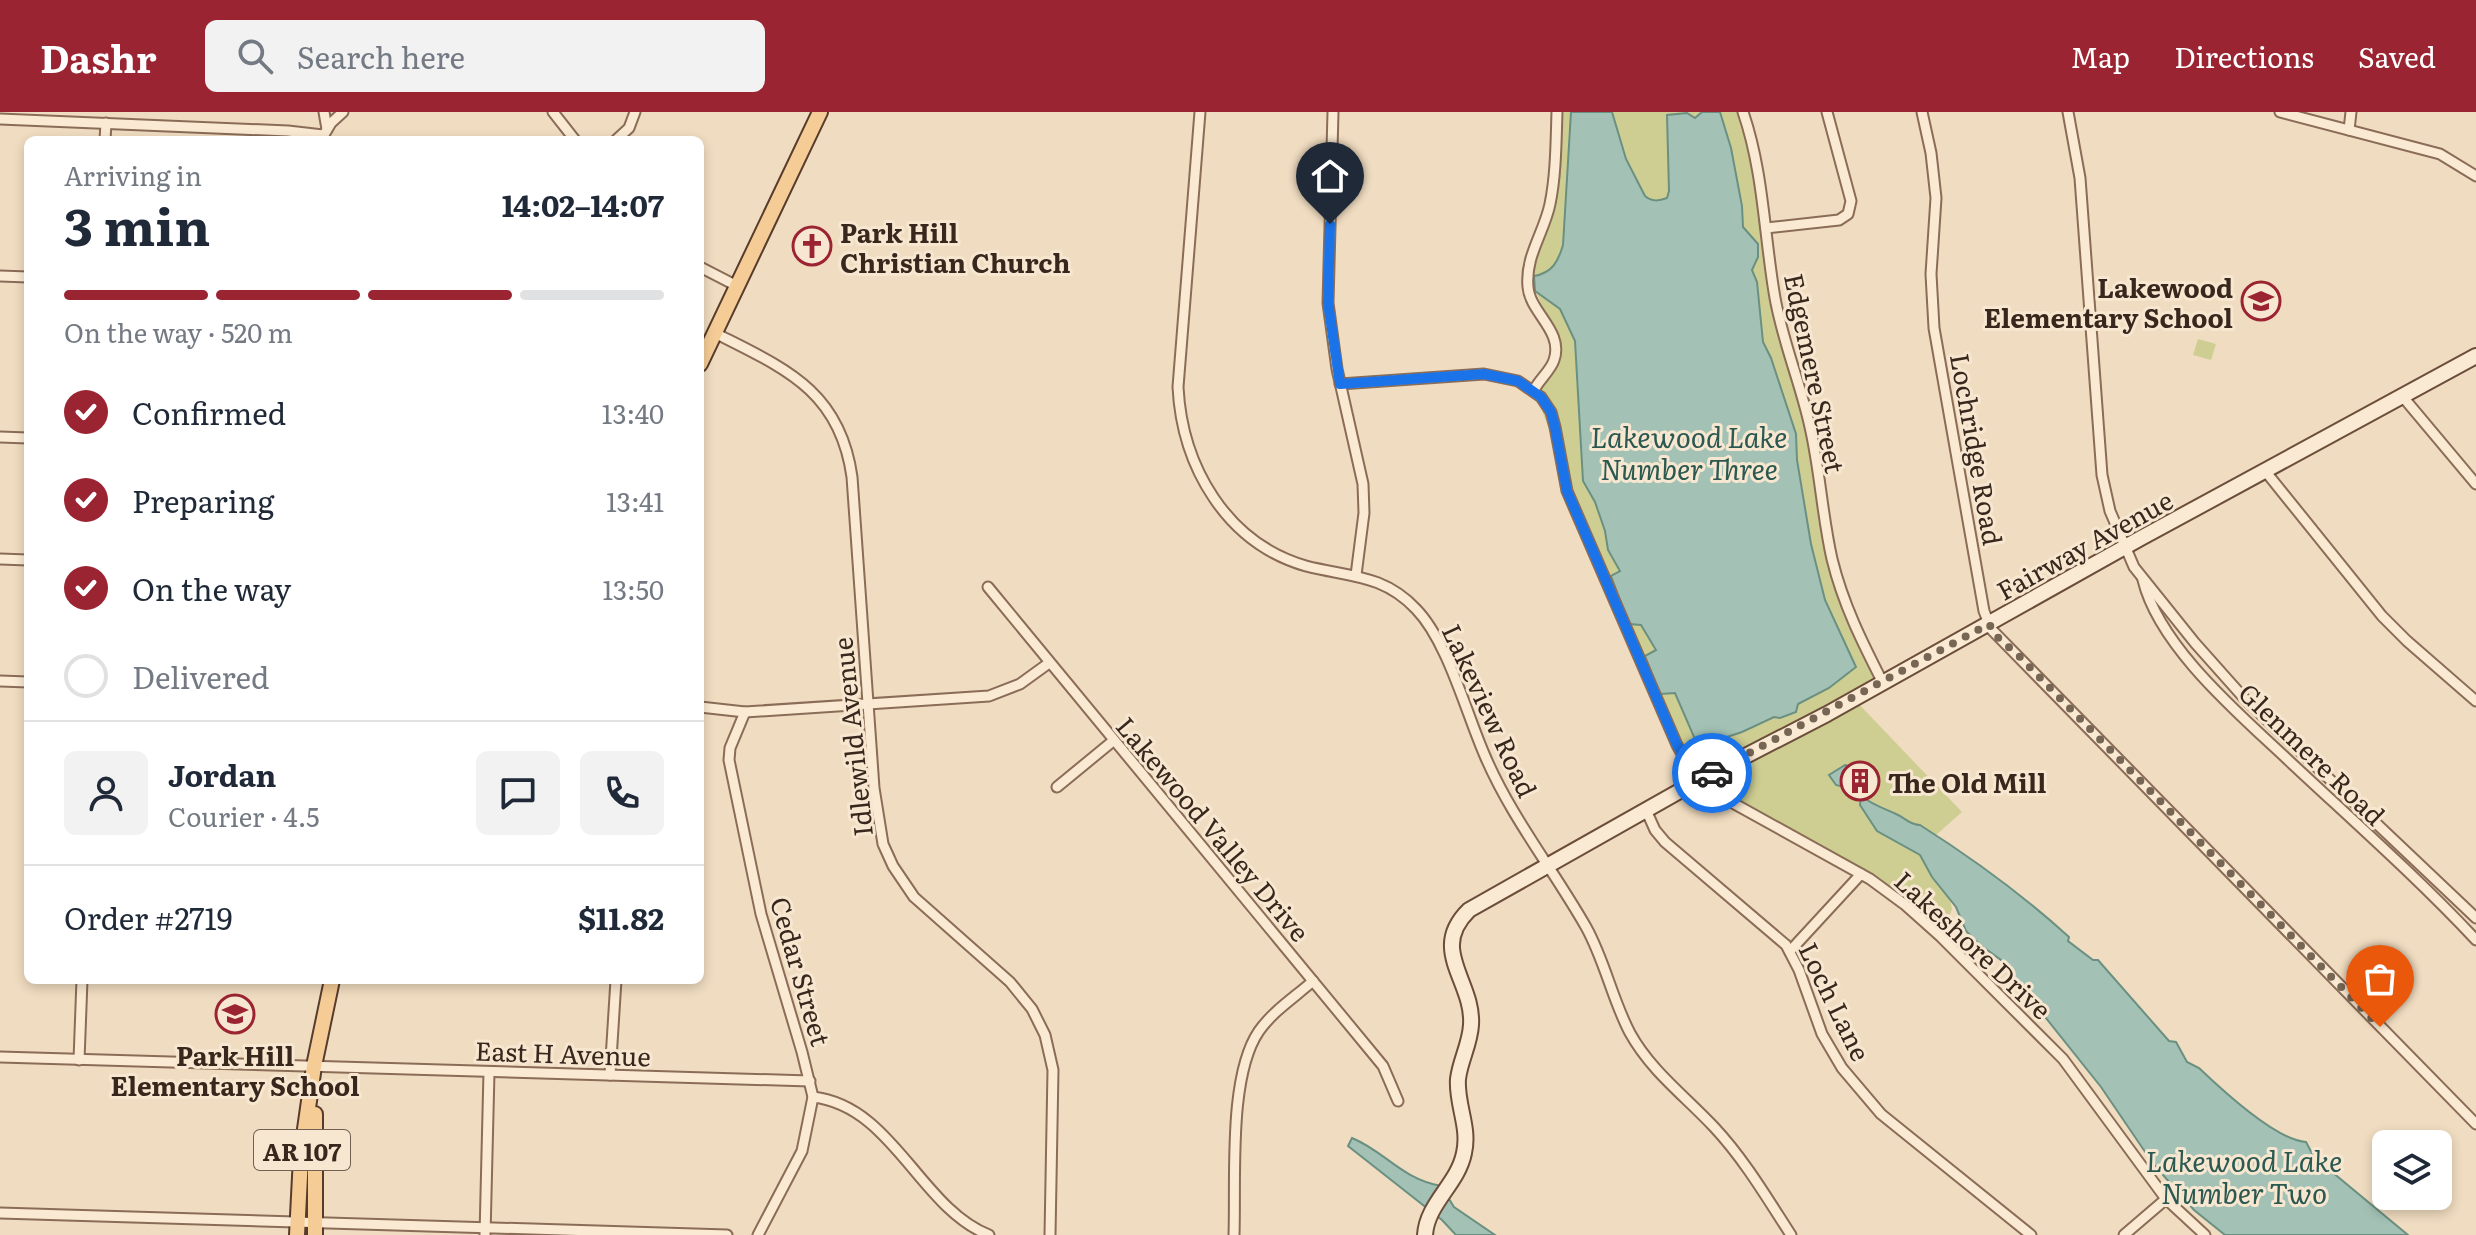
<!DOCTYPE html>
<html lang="en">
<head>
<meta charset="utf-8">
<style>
  body { margin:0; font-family:Literata,serif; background:#f2f2f3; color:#1f2937; height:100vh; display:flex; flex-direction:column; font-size:30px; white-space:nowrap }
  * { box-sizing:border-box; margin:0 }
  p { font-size:26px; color:#747a83 }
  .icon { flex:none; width:44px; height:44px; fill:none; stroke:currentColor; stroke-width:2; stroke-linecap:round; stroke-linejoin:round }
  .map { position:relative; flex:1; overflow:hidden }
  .details { position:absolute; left:24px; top:24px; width:680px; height:848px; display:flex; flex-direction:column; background:#fff; border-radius:12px; box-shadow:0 4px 12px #0003 }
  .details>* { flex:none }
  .tools { position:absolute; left:2372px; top:1018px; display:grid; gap:16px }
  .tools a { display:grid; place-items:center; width:80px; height:80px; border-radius:12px; background:#fff; box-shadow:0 4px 12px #0003; font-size:40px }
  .pin { position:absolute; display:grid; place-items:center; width:68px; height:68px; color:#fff; margin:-82px -34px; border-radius:50% 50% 50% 0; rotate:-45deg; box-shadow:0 0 8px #0007 }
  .pin .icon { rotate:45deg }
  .courier { position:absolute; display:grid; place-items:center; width:80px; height:80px; margin:-40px; border:6px solid #1a73e8; border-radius:50%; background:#fff; color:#222; box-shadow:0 2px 10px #0007 }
  .summary em { font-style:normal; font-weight:700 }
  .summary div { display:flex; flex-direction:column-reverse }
  .summary { display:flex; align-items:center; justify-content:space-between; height:136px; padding:0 40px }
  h1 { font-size:52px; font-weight:700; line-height:60px }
  .bar { display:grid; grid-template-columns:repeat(4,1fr); gap:12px 8px; align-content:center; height:96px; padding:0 40px }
  .bar i { height:10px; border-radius:6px; background:#e0e1e3 }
  .bar .selected { background:#9b2433 }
  .bar p { grid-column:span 4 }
  .line { display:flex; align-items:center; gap:20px; padding:0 40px; border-top:2px solid #e0e1e3 }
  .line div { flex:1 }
  .round { display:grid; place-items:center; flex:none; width:84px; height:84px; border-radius:12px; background:#f2f2f3 }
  ol { padding:0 40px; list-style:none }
  li { display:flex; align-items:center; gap:24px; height:88px }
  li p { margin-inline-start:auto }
  li .icon { padding:8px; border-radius:50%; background:#9b2433; color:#fff; stroke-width:4 }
  li:last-child { color:#747a83 }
  li i { width:44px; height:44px; border:4px solid #e0e1e3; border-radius:50% }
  header { display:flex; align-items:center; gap:48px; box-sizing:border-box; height:112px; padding:0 40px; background:#9b2433; color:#fff }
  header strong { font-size:38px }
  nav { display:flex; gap:44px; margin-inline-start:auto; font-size:28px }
  .search { width:560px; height:72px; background:#f2f2f3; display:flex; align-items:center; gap:20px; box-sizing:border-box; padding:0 28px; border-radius:12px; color:#747a83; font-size:30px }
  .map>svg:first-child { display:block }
</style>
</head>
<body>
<header>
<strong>Dashr</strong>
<div class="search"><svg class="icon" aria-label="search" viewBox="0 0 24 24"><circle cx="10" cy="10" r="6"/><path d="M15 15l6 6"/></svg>Search here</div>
<nav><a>Map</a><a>Directions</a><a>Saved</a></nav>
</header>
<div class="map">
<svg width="2476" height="1123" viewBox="0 0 2476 1123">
  <rect width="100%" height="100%" fill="#f0dcc0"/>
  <g fill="#cece93">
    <path d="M1555 0H1743L1750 21 1774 183 1805 293 1832 444 1883 571 1854 587 1962 700 1936 723 1924 751 1950 788 1952 797 1941 825 1888 780 1698 667 1626 517 1534 278 1554 247 1555 227 1532 169 1545 111Z"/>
    <path d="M2198 227 2216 232 2211 248 2193 243Z"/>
  </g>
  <g fill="#a3c2b5" stroke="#6a9082" stroke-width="2">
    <path d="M1571 0H1612L1626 47 1645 84C1652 90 1659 89 1667 86L1669 79 1667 3 1687 1 1695 6 1702 0H1720L1731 36 1742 94 1743 115 1758 132V145L1752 158 1757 170 1763 230 1771 246 1796 322 1797 348 1811 432 1825 488 1856 555 1829 576 1798 592 1796 600 1780 606 1774 605 1742 620 1706 632H1701L1694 625 1675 581 1660 582 1645 544 1656 538 1641 513 1629 512 1611 464 1620 459 1608 438 1605 419 1595 390 1583 369 1575 229 1560 197 1535 179 1534 164C1552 161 1558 150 1563 133Z"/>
    <path d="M1845 653 1851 655 1850 661 1861 672 1863 682 1854 684 1847 676 1836 673 1829 663Z"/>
    <path d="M1861 684C1873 693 1883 696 1896 702 1906 706 1909 713 1920 713 1972 746 2023 783 2069 825L2068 829 2093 848H2098L2169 929 2176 930 2187 950 2199 956C2221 977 2275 1028 2306 1030L2314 1045 2408 1123H2225L2194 1098 2154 1053 2101 975 2018 871 2005 851 1979 832 1966 819 1956 795 1932 765 1920 743 1877 719 1860 693Z"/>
    <path d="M1352 1026C1386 1040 1400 1066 1441 1074L1454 1095 1495 1123H1456L1442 1108 1348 1034Z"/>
  </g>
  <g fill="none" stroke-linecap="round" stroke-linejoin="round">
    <defs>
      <g id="street">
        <path d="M324 0 327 17"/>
        <path d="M553 0 575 28"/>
        <path d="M1200 0 1178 275C1182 354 1226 431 1306 454 1349 465 1383 462 1416 497 1448 530 1466 601 1485 644 1511 705 1553 757 1586 815 1605 849 1612 887 1630 921 1651 959 1685 984 1714 1015 1744 1047 1767 1086 1791 1123"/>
        <path d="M1333 0 1328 191 1337 257 1363 372 1364 401 1356 463"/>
        <path d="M1743 0C1763 58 1764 119 1774 180 1781 226 1800 269 1810 315 1820 358 1822 403 1832 447 1843 492 1862 530 1883 571"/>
        <path d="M1922 0 1931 41 1936 86 1931 162 1934 216 1984 499 1991 517 2476 1012"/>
        <path d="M2068 0 2080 66 2102 363 2110 399 2134 455 2195 531 2244 586 2476 806"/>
        <path d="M2280 0 2440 42 2476 64"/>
        <path d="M0 7 288 19 323 23"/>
        <path d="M2349 18 2351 0"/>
        <path d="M105 28 106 11"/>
        <path d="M321 28 331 11 343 0"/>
        <path d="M616 28 629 16 635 0"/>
        <path d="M1766 116 1839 108 1848 102 1851 89 1827 0"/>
        <path d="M700 155 737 174"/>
        <path d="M0 164 28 165"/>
        <path d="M715 221C784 256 840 278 852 365L874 676 883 732 893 754 914 785 1010 870 1032 897 1045 923 1053 958 1050 1123"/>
        <path d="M1340 272 1484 262 1518 269 1541 285 1551 300 1555 315 1567 379 1677 633 1691 658 1713 680 1870 767 1904 792 1941 825 2063 947 2166 1087 2205 1123"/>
        <path d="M1534 278C1539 268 1551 258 1554 248 1564 219 1530 201 1528 175 1525 144 1544 121 1550 92 1556 63 1556 30 1557 0"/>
        <path d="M2403 285 2476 372"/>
        <path d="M0 325 28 326"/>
        <path d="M2266 360 2382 504 2407 529 2476 589"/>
        <path d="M0 447 28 448"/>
        <path d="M2143 468C2159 534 2238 601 2286 646 2350 706 2416 764 2476 828"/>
        <path d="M988 475 1383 954 1398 989"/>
        <path d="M0 569 28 570"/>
        <path d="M700 595 745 600 989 584 1020 572 1049 551"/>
        <path d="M745 600 730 636 729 648 761 802 802 940 813 985 802 1039 758 1123"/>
        <path d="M1057 675 1113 629"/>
        <path d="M1646 698 1655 718 1665 730 1786 833 1799 858 1822 922 1842 956 1881 1002 2031 1123"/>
        <path d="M1790 839 1861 762"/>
        <path d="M0 945 810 969"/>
        <path d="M79 948 82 868"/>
        <path d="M610 963 616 868"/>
        <path d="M813 985C893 994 920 1096 989 1123"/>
        <path d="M0 1101 727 1123"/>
        <path d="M485 1123 489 960"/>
        <path d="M1234 1123C1236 1067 1228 964 1259 919 1273 899 1295 885 1313 869"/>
        <path d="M2124 1123 2166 1087"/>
      </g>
      <path id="secondary" d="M1425 1123C1427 1091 1458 1072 1464 1041 1470 1015 1456 992 1458 967 1460 949 1470 932 1471 913 1474 869 1428 838 1469 798L1701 667 1827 602 2141 426 2476 244"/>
      <g id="primary">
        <path d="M700 252 820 0"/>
        <path d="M315 1002V1123"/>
        <path d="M297 1123 301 1045 314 954 332 868"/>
      </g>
    </defs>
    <use href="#street" stroke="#8a6c57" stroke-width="13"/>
    <use href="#secondary" stroke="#6b4d3a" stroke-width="18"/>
    <use href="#primary" stroke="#573b2c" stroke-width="18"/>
    <use href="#street" stroke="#faead3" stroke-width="9"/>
    <use href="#secondary" stroke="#faead3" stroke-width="14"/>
    <use href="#primary" stroke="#f5cc96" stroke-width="14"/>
  </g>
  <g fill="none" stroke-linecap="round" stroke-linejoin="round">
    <path stroke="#786655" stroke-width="8" stroke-dasharray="0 14.4" d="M1712 661 1989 512 1999 527 2017 542 2380 915"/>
    <path stroke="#1a73e8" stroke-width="10" d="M1330 112 1328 191 1340 272 1484 262 1518 269 1541 285 1551 300 1555 315 1567 379 1677 633 1698 667 1712 661"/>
  </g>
  <defs>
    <symbol id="church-ring" viewBox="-11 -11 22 22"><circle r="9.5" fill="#f7e7d0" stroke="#9b2433" stroke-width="1.5"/><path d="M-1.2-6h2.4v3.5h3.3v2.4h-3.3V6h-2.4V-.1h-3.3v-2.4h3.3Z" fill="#9b2433"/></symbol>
    <symbol id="school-ring" viewBox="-11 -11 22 22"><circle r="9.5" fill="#f7e7d0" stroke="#9b2433" stroke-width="1.5"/><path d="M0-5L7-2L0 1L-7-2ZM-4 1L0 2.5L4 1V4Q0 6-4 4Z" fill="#9b2433"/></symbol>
    <symbol id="building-ring" viewBox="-11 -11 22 22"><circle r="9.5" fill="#f7e7d0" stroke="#9b2433" stroke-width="1.5"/><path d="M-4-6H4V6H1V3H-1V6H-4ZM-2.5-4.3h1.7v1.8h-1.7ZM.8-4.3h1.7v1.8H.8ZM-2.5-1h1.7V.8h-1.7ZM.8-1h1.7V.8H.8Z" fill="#9b2433"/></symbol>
  </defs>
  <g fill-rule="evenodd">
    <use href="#church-ring" x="790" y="112" width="44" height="44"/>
    <use href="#school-ring" x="2239" y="167" width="44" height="44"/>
    <use href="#building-ring" x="1838" y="647" width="44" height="44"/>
    <use href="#school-ring" x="213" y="880" width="44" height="44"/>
  </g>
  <g text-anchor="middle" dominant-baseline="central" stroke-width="6" stroke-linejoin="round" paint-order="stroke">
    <rect fill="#f7e7d0" stroke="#716152" stroke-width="2" x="254" y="1018" width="96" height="40" rx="6"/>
    <g font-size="24" font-weight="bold" fill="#38271c">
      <text x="302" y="1038">AR 107</text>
    </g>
    <g font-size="26" font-weight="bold" fill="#38271c" stroke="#f7e7d0" text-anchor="start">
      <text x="840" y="119">Park Hill<tspan x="840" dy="30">Christian Church</tspan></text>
      <text x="2233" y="174" text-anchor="end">Lakewood<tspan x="2233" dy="30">Elementary School</tspan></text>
      <text x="1888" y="669">The Old Mill</text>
      <text x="235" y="942" text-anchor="middle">Park Hill<tspan x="235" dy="30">Elementary School</tspan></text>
    </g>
    <g font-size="26" fill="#38271c" stroke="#f7e7d0">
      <text transform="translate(1816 261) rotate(78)">Edgemere Street</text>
      <text transform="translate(1978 337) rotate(80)">Lochridge Road</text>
      <text transform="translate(2084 432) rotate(-29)">Fairway Avenue</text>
      <text transform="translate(1491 598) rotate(65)">Lakeview Road</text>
      <text transform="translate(851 625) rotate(-96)">Idlewild Avenue</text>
      <text transform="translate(2313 641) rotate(44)">Glenmere Road</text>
      <text transform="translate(1214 716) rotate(50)">Lakewood Valley Drive</text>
      <text transform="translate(1974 832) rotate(43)">Lakeshore Drive</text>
      <text transform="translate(802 859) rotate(74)">Cedar Street</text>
      <text transform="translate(1836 889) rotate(64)">Loch Lane</text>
      <text transform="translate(563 940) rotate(2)">East H Avenue</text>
    </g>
    <g font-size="28" font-style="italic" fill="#2b5951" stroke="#f7e7d0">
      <text x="1689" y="324">Lakewood Lake<tspan x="1689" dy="32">Number Three</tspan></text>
      <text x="2244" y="1048">Lakewood Lake<tspan x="2244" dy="32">Number Two</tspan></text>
    </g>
  </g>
</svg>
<div class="tools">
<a><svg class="icon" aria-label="layers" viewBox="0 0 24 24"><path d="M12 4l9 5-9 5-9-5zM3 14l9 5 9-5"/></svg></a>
</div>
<div class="pin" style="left:2380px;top:915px;background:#ea580c"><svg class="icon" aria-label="bag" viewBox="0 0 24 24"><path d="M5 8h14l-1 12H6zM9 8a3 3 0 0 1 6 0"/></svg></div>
<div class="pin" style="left:1330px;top:112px;background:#1f2937"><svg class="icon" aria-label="home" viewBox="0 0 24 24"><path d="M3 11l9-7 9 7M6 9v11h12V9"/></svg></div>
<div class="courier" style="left:1712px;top:661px"><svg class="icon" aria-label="car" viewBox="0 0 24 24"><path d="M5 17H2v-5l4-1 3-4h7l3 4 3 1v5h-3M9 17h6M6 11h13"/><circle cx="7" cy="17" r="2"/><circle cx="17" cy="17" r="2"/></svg></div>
<section class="details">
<div class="summary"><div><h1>3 min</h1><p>Arriving in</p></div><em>14:02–14:07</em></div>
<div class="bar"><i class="selected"></i><i class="selected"></i><i class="selected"></i><i></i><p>On the way · 520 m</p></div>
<ol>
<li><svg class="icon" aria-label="check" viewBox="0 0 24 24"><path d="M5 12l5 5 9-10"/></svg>Confirmed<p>13:40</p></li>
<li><svg class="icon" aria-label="check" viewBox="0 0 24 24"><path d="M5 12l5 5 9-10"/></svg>Preparing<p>13:41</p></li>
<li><svg class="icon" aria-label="check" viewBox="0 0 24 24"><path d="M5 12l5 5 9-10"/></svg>On the way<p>13:50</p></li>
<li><i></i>Delivered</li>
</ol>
<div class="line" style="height:144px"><a class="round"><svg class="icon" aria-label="person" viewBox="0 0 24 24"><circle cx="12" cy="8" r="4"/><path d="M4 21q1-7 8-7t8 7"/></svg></a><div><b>Jordan</b><p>Courier · 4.5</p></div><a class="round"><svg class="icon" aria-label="chat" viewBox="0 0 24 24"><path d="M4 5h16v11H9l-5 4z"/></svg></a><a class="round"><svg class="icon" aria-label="phone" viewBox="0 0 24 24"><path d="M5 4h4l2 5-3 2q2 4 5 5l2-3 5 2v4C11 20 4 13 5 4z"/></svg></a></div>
<div class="line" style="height:104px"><div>Order #2719</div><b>$11.82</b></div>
</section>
</div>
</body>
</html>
